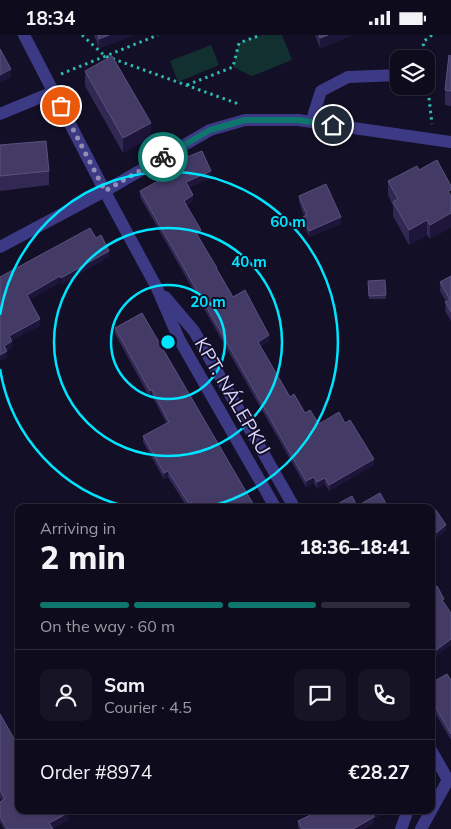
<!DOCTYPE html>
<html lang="en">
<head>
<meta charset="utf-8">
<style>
  body { margin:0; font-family:Mulish,sans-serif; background:#171425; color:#f1f3f6; height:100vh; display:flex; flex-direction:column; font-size:19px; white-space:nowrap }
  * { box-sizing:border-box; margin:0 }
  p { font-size:16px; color:#9b9ba3 }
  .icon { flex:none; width:28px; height:28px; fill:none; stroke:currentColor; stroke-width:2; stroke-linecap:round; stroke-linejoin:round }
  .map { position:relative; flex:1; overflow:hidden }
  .panel { position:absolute; left:15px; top:469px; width:420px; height:310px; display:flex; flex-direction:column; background:#0e0b1c; border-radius:10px; box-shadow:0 1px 4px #0004,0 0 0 1px #2e2b3b }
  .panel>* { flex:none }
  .fabs { position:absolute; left:390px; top:15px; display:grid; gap:10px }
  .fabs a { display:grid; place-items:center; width:45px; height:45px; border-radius:10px; background:#0e0b1c; box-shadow:0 1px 4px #0004,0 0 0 1px #2e2b3b; font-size:25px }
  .pin { position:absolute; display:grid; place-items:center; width:42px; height:42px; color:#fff; margin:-21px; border:2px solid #fff; border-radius:50%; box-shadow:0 1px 5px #0007 }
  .courier { position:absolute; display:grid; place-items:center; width:50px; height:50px; margin:-25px; border:4px solid #0f766e; border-radius:50%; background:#fff; color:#222; box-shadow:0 1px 6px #0007 }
  .head em { font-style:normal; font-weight:800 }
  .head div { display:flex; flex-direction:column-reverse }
  .head { display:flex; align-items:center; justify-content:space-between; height:85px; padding:0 25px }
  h1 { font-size:32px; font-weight:800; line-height:38px }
  .bar { display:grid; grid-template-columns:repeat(4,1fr); gap:8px 5px; align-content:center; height:60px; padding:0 25px }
  .bar i { height:6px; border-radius:4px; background:#2e2b3b }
  .bar .on { background:#0f766e }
  .bar p { grid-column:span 4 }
  .line { display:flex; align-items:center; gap:12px; padding:0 25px; border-top:1px solid #2e2b3b }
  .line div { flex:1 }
  .round { display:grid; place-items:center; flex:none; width:52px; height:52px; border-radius:10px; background:#171425 }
  .status { display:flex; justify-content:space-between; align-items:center; height:35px; padding:0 25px; background:#0e0b1c; direction:ltr }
  .status svg { height:14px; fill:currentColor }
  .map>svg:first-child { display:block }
</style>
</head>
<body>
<div class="status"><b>18:34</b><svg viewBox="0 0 49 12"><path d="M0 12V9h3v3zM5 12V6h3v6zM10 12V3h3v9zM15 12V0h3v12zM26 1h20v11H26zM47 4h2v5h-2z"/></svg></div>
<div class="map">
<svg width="451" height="794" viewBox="0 0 451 794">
  <rect width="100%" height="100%" fill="#130f26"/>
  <g fill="#12302f">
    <path d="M262 0H282L292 25 252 41 233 32 239 8Z"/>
    <path d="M211 10 219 30 178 47 170 26Z"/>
  </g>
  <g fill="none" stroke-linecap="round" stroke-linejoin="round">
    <g stroke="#2fb8b0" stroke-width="3" stroke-dasharray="2.5 4" stroke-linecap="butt">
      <path d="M82 0 105 21 236 68 239 71"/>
      <path d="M425 24 423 7 432 0"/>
      <path d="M426 37 432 89"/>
      <path d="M61 39 158 0"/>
      <path d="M187 50 233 32 239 8 261 0"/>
    </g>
    <g stroke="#3d3a85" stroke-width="12">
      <path d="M24 0 112 170 157 253 179 304 275 472"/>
      <path d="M0 79 53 57"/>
      <path d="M313 87 314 78 321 56 348 42 399 40"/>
      <path d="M0 212 105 156 210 95 245 85H298L451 107"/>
      <path d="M165 262 194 296 294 472"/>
      <path d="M401 794 408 775"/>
      <path d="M421 794 448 745 431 715"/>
    </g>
  </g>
  <g fill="#312854">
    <path d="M94 0H134L99 13Z"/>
    <path d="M315 0H350V1L320 13Z"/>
    <path d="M451 21V71L445 70V55Z"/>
    <path d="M85 36 151 102 123 118 85 51Z"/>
    <path d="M0 110 49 136V150L0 156Z"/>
    <path d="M182 124 211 143 189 152 193 166 186 171 201 202H199L233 262 269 306 260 311 290 362 305 378 319 389 345 388 374 430 329 456 325 449 317 454 314 448 306 452 140 162V156L183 132Z"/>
    <path d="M437 125 430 204 427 200 409 210 393 181V171L388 160V146L419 135Z"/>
    <path d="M299 161 341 189 309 202 303 188V182L304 181 299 167Z"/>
    <path d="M451 241V286L445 276 446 267 440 256V247Z"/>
    <path d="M368 246 386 260V264H369Z"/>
    <path d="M115 293 255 472H187L168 442 164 444 143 407V401L167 389 152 361 150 363 115 299Z"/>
    <path d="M451 645V705L431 671V648Z"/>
    <path d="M0 679 19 775 68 785 52 793 53 794H4L0 787V767L2 766 0 762Z"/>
    <path d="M382 775V780L374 783V788L364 794H299L298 792V786Z"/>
  </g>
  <g fill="#1d163a">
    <path d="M109 0H134L99 13V4Z"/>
    <path d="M328 0H350V1L320 13V3Z"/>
    <path d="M11 34V43L0 48V40Z"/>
    <path d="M151 88V102L123 118V103Z"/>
    <path d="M211 136V143L186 153V147Z"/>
    <path d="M193 160V166L184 173V166Z"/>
    <path d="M451 178V193L430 204V190Z"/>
    <path d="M341 182V189L309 202V196Z"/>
    <path d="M427 185V200L409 210V195Z"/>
    <path d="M201 195V202L196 204V198Z"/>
    <path d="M109 216V222L61 250V243Z"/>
    <path d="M60 241V248L27 266V260Z"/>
    <path d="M40 284V291L9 307V301Z"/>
    <path d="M269 300V306L258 313V307Z"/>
    <path d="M12 306V313L4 317V311Z"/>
    <path d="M7 316V323L0 326V320Z"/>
    <path d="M152 355V361L150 363V356Z"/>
    <path d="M374 424V430L329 456V450Z"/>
    <path d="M168 436V442L164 444V438Z"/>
    <path d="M314 442V448L306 452V446Z"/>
    <path d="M325 443V449L317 454V447Z"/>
    <path d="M221 466V472H211Z"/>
    <path d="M192 467V472H189V469Z"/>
    <path d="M446 490V496L431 508V502Z"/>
    <path d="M451 604V610L431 625V619Z"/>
    <path d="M380 775H382V780L374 783V788L364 794H353L373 778Z"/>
    <path d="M68 778V785L49 794V788Z"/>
  </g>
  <g fill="#433a66" stroke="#5a527e">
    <path d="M98 0H109L99 4Z"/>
    <path d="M319 0H328L320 3Z"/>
    <path d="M0 14 11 34 0 40Z"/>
    <path d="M449 20 451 21V56L445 55Z"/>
    <path d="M112 21 151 88 123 103 85 36Z"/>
    <path d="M46 106 49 136 0 141V110Z"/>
    <path d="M202 116 211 136 186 147 193 160 184 166 201 195 196 198 217 233H216L233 262 245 255 269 300 258 307 290 362 294 359 305 378 310 375 319 389 339 377 345 388 350 385 374 424 329 450 325 443 317 447 314 442 306 446 140 156 185 131 182 124Z"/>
    <path d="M437 125 451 151V155L448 156 451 161V178L430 190 427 185 409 195 393 167 398 164 388 146 417 131 419 135Z"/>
    <path d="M326 149 341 182 309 196 303 182 307 180 299 161Z"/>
    <path d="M90 193 96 203 101 200 109 216 61 243 60 241 27 260 40 284 9 301 12 306 4 311 7 316 0 320V242Z"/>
    <path d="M451 241V277L445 267 450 265 440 247Z"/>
    <path d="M385 245 386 260 369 261 368 246Z"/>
    <path d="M142 278 255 472H225L221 466 211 472H195L192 467 189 469 168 436 164 438 143 401 169 387 152 355 150 356 115 293Z"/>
    <path d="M380 458 388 472H332L352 461 357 471Z"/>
    <path d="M436 475 446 490 431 502V477Z"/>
    <path d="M437 551 444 564 442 565 451 578V604L431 619V555Z"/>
    <path d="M447 639 451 645V699L431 664V648Z"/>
    <path d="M0 679 17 709H19V775H66L68 778 49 788 53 794H7L0 781V767L5 764 0 755Z"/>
    <path d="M321 775H380L373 778 374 782 353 794H302L298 786Z"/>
  </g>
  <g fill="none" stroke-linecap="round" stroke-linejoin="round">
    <path stroke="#948fb3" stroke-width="5" stroke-dasharray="0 9" d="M61 71 105 156 163 122"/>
    <path stroke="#0f766e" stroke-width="6" d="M163 122 210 95 245 85H298L333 90"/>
  </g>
  <g fill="none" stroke="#00e5ff" stroke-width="2.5">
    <circle cx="168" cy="307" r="57"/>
    <circle cx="168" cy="307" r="114"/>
    <path d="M128 472A170 170 0 0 1 0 334M0 280A170 170 0 1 1 208 472"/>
  </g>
  <g text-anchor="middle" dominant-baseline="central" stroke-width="4" stroke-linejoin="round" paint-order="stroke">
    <g font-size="19" fill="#d9d4ff" stroke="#130f26">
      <text transform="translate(233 361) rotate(60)">KPT. NÁLEPKU</text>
    </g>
  </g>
  <circle cx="168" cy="307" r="8" fill="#00e5ff" stroke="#130f26" stroke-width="2.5"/>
  <g font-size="15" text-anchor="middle" font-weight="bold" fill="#00e5ff" stroke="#130f26" stroke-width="4" stroke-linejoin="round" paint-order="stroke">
    <text x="288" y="192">60 m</text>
    <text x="249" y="232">40 m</text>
    <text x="208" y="272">20 m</text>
  </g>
</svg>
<div class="fabs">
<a><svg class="icon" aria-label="layers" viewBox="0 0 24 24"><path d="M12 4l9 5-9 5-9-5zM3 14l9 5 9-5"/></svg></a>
</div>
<div class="pin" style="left:61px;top:71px;background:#ea580c"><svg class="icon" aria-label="bag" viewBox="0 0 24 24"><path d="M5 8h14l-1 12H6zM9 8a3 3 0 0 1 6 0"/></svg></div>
<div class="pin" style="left:333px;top:90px;background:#1f2937"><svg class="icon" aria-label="home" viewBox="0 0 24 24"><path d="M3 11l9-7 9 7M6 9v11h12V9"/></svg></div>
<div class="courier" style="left:163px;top:122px"><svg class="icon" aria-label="bike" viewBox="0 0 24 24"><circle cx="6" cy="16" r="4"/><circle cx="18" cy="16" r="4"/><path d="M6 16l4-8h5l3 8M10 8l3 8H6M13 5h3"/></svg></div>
<section class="panel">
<div class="head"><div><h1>2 min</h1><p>Arriving in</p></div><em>18:36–18:41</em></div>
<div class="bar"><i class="on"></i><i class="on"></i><i class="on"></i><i></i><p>On the way · 60 m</p></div>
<div class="line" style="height:90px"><a class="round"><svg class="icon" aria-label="person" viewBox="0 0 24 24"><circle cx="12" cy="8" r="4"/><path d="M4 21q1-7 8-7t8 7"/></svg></a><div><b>Sam</b><p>Courier · 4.5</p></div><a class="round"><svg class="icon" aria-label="chat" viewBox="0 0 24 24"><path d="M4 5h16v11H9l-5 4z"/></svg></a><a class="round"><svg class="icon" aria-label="phone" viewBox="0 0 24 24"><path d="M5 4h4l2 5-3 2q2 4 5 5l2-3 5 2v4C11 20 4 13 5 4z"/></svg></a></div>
<div class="line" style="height:65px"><div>Order #8974</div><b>€28.27</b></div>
</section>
</div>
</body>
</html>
